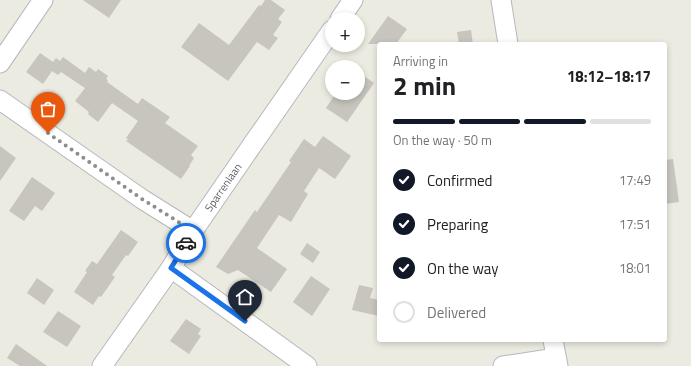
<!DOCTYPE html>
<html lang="en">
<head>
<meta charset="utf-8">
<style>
  body { margin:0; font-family:"Titillium Web",sans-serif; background:#f2f2f2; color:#202124; height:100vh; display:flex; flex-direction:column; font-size:15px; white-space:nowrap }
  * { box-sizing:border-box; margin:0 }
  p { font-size:13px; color:#757577 }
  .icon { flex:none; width:22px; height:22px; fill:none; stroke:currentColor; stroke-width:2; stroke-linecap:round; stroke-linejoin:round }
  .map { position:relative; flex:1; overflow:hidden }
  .side { position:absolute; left:377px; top:42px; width:290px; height:300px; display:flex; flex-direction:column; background:#fff; border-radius:4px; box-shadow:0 2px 6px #0003 }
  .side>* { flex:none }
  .controls { position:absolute; left:325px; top:12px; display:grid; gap:8px }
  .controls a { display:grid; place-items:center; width:40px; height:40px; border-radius:50%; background:#fff; box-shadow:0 2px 6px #0003; font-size:20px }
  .pin { position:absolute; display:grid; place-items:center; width:34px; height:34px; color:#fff; margin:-41px -17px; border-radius:50% 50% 50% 0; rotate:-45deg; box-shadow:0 0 4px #0007 }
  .pin .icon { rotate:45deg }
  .courier { position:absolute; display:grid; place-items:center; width:40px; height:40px; margin:-20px; border:3px solid #1a73e8; border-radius:50%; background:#fff; color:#222; box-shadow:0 1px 5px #0007 }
  .head em { font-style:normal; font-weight:700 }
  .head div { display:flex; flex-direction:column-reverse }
  .head { display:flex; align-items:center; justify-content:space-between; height:68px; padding:0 16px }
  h1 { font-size:26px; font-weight:700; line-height:30px }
  .bar { display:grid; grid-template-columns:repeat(4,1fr); gap:6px 4px; align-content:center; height:48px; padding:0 16px }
  .bar i { height:5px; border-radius:3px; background:#e0e0e0 }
  .bar .current { background:#111827 }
  .bar p { grid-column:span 4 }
  ol { padding:0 16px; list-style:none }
  li { display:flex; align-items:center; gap:12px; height:44px }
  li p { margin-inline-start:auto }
  li .icon { padding:4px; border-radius:50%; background:#111827; color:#fff; stroke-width:4 }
  li:last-child { color:#757577 }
  li i { width:22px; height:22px; border:2px solid #e0e0e0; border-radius:50% }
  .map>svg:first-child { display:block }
</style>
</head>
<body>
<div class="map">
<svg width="691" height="366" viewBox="0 0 691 366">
  <rect width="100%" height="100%" fill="#ebebe1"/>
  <g fill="#c7c5be">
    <path d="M83 0H121L109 18Z"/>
    <path d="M265 0H271L285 10 278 19 282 22 273 35 278 38 269 50 257 42 228 81 181 47 199 23 229 45 259 5 261 6Z"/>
    <path d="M388 16 407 29 396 44H368Z"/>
    <path d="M471 30 473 44H459L457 32Z"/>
    <path d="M40 53 53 62 56 58 60 61 63 57 85 73 89 67 96 72 98 69 108 76 106 79 108 80 107 82 138 104 142 98 170 117 165 123 198 146 191 155 194 158 189 166H190L181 179 126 141 128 139 126 138 138 121 112 103 98 122 88 114 89 112 75 101 85 88 61 72 58 75 52 71 43 84 26 72Z"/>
    <path d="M358 72 374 83 347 122 326 108 336 93H358Z"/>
    <path d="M323 136 351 156 335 179 319 168 304 191 308 194 291 222 279 215 257 248 287 269 271 292 238 270 228 274 216 267 255 210 257 212 291 162 289 161 304 139 315 147Z"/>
    <path d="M0 146 16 158 0 181Z"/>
    <path d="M673 159 679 202 665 204V160Z"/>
    <path d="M32 177 55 193 42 211 35 206 24 221 9 211Z"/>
    <path d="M121 230 138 242 128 256 126 255 112 275 115 277 101 297 99 296 93 305 74 292 87 272 85 271 92 261 97 264Z"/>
    <path d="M307 243 320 252 313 263 300 254Z"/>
    <path d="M311 276 330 289 312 316 293 302Z"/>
    <path d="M37 278 54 290 44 305 27 293Z"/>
    <path d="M359 285 373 288 370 298 379 300 378 306 379 316 352 310Z"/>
    <path d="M58 311 81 326 67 347 43 332Z"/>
    <path d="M186 319 201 329 198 334 201 336 189 354 170 341Z"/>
    <path d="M16 344 47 366H20L7 358Z"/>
  </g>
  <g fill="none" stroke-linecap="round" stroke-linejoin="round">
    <defs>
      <g id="street">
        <path d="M501 0 508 44"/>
        <path d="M340 19 353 0"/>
        <path d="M0 63 43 0"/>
        <path d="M0 100 142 199 193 231"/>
        <path d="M171 268 307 366"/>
        <path d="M553 340 558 366"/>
        <path id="s1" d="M102 366 171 268 193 231 257 138 332 30"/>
        <path d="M503 366 556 358"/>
      </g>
    </defs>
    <use href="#street" stroke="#b7b8bd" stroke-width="21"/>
    <use href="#street" stroke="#fff" stroke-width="19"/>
  </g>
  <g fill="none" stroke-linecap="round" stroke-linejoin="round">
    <path stroke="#8d8e8e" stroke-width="4" stroke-dasharray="0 7.2" d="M48 133 142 199 193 231 186 243"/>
    <path stroke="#1a73e8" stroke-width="5" d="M186 243 171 268 245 321"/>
  </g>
  <g text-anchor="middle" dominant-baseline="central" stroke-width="3" stroke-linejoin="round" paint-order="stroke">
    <g font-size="11" fill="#5a5c61" stroke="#fff">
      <text stroke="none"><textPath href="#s1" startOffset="216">Sparrenlaan</textPath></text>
    </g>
  </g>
</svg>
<div class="controls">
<a>+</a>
<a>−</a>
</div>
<div class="pin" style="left:48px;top:133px;background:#ea580c"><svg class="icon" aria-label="bag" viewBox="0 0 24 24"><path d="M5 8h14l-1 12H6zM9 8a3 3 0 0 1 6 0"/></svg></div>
<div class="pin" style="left:245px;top:321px;background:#1f2937"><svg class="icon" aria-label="home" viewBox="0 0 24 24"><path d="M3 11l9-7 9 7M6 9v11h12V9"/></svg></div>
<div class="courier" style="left:186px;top:243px"><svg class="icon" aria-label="car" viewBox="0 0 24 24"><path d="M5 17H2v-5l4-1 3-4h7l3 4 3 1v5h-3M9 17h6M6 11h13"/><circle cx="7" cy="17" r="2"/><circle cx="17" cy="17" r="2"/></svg></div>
<section class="side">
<div class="head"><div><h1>2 min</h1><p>Arriving in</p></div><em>18:12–18:17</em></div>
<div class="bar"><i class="current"></i><i class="current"></i><i class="current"></i><i></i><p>On the way · 50 m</p></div>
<ol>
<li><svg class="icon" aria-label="check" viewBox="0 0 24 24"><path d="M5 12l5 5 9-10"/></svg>Confirmed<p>17:49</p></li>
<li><svg class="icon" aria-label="check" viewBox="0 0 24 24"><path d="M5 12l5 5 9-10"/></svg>Preparing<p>17:51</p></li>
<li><svg class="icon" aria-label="check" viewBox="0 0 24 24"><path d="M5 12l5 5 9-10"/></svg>On the way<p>18:01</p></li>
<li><i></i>Delivered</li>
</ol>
</section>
</div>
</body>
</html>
